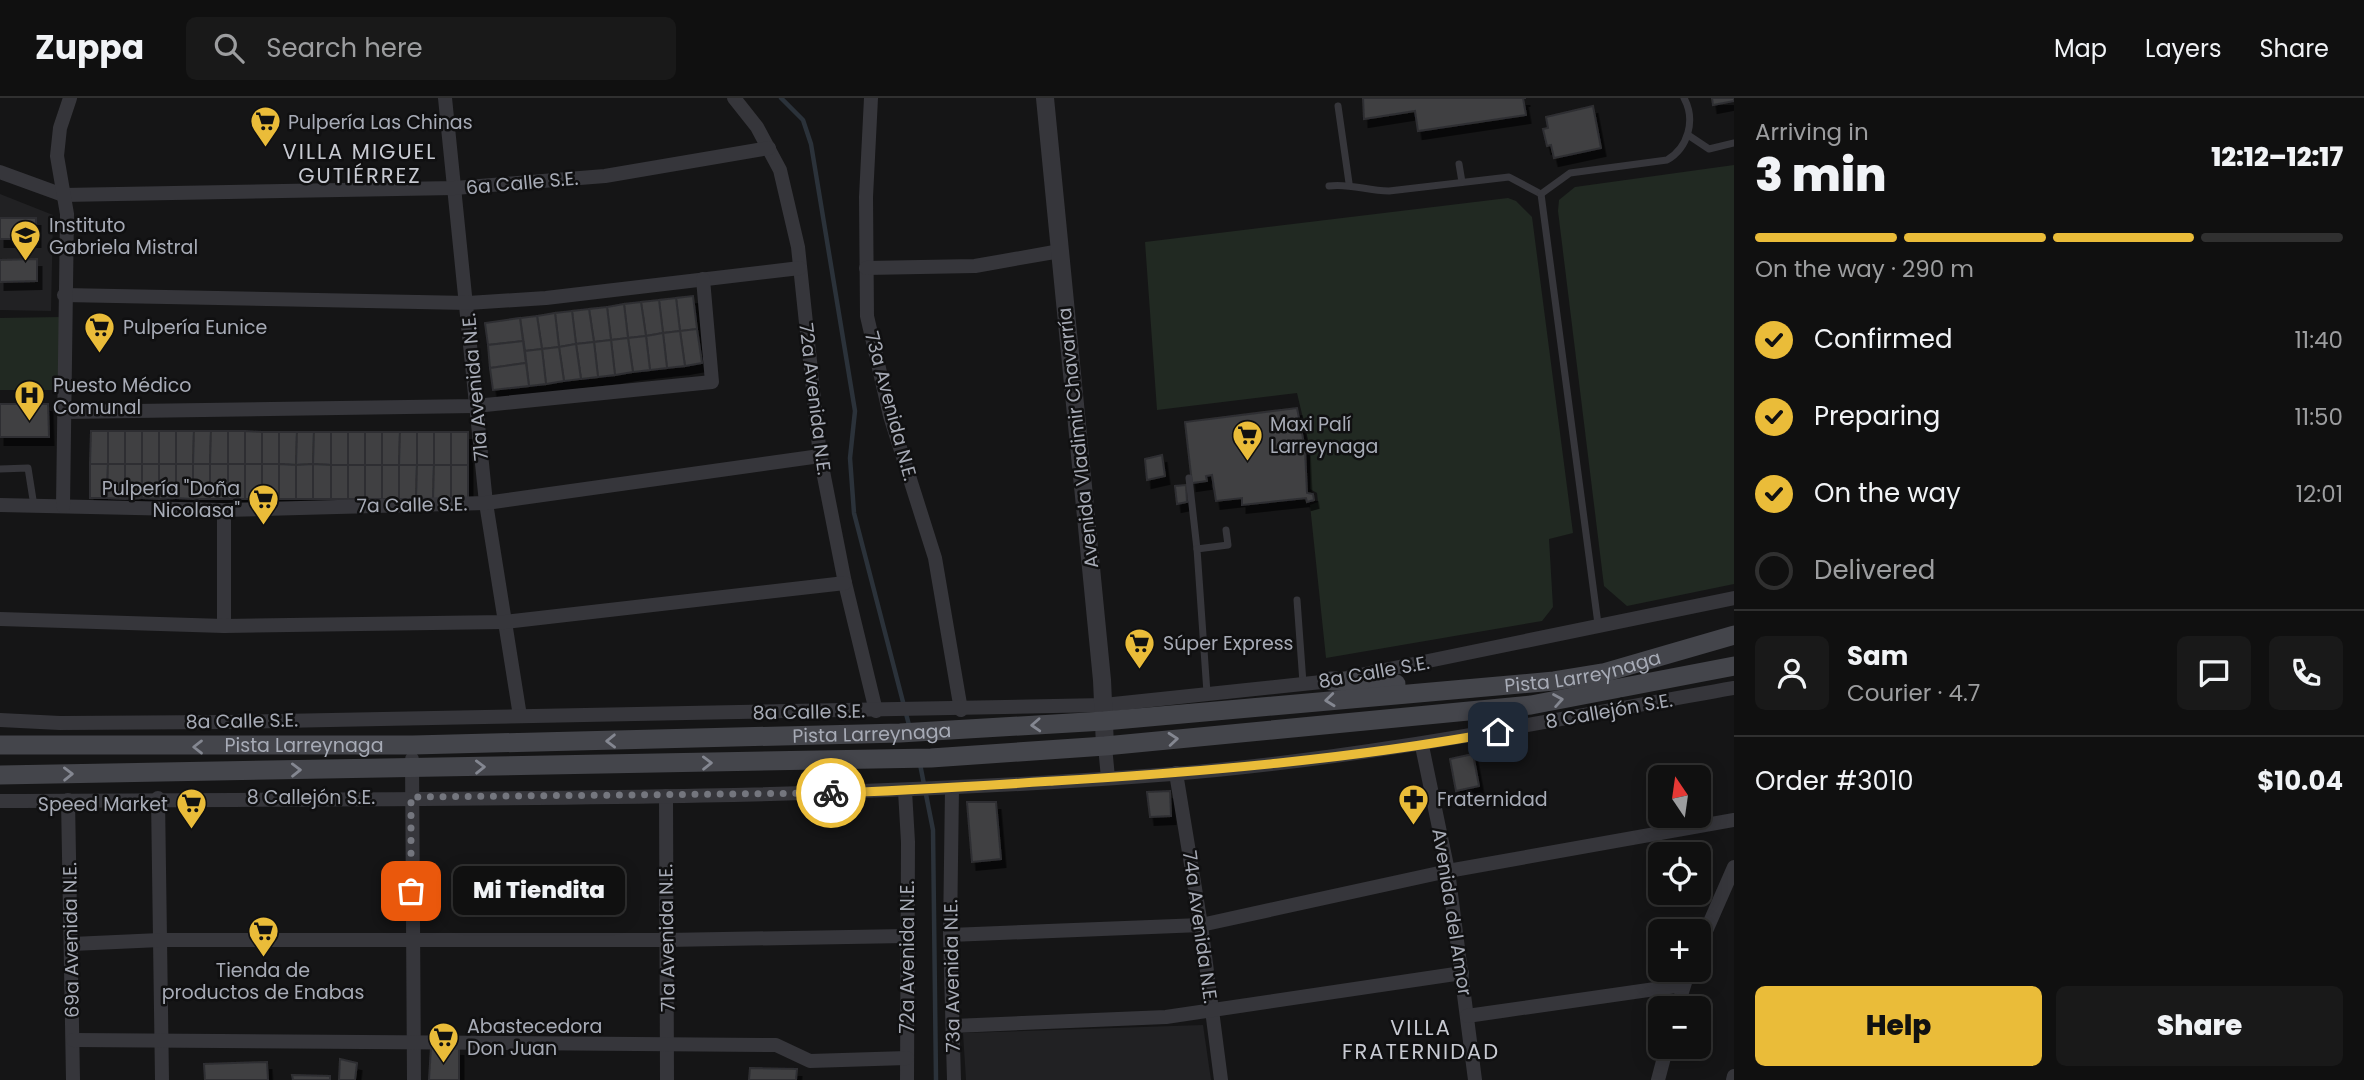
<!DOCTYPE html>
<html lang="en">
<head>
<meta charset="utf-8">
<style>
  body { margin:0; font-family:Poppins,sans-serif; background:#191919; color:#f1f3f6; height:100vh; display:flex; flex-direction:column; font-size:26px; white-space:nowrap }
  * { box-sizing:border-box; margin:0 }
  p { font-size:23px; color:#9c9d9f }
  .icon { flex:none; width:38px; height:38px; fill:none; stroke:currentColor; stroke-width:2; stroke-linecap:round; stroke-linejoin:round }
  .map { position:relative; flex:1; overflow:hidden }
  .panel { display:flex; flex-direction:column; background:#101010; width:630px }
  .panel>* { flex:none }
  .needle { width:46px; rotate:347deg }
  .fabs { position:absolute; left:1648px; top:667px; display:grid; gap:14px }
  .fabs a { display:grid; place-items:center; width:63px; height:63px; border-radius:10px; background:#101010; box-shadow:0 4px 18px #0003,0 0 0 2px #303030; font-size:35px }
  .pin { position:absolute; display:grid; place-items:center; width:60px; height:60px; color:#fff; margin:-30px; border-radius:14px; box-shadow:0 4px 10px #0006 }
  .courier { position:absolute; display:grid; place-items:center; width:70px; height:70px; margin:-35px; border:5px solid #eabc39; border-radius:50%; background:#fff; color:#222; box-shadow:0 2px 9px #0007 }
  .bubble { position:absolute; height:49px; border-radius:10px; background:#101010; box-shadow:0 4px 18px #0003,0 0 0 2px #303030; font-size:23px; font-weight:800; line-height:49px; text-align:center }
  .head em { font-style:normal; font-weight:800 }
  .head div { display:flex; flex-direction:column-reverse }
  .head { display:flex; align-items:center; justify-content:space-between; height:119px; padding:0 21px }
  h1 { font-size:46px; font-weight:800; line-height:52px }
  .bar { display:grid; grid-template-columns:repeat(4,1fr); gap:10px 7px; align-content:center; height:84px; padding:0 21px }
  .bar i { height:9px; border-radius:5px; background:#303030 }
  .bar .selected { background:#eabc39 }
  .bar p { grid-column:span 4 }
  .line { display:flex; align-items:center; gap:18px; padding:0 21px; border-top:2px solid #303030 }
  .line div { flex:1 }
  .round { display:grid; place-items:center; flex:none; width:74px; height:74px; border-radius:10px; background:#191919 }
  ol { padding:0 21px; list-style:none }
  li { display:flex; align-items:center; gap:21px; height:77px }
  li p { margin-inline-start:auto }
  li .icon { padding:7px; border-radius:50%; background:#eabc39; color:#111; stroke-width:4 }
  li:last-child { color:#9c9d9f }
  li i { width:38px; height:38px; border:4px solid #303030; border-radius:50% }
  .action { display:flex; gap:14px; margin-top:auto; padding:14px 21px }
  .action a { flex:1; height:80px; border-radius:10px; background:#eabc39; color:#111; font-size:28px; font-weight:800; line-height:80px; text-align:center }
  .action a+a { background:#191919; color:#f1f3f6 }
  header { display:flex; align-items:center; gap:42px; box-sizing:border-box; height:98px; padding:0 35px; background:#101010; border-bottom:2px solid #303030 }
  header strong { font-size:33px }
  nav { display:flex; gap:38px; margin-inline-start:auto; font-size:24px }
  .search { width:490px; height:63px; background:#191919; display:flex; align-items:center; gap:18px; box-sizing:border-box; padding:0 24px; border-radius:10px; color:#9c9d9f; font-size:26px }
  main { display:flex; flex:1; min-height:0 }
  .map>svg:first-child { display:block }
</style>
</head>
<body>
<header>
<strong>Zuppa</strong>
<div class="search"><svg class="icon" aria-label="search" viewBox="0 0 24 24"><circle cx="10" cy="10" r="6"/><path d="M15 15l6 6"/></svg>Search here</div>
<nav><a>Map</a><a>Layers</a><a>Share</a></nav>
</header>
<main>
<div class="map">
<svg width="1734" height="982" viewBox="0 0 1734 982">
  <defs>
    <filter id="shadow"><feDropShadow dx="4.5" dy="8" stdDeviation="0" flood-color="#0009"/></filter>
  </defs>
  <rect width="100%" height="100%" fill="#151516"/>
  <g fill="#212123">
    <path d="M0 96 53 117 51 213 0 212Z"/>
    <path d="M1203 927 1211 982H966L963 935Z"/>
  </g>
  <g fill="#212922">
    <path d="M1734 67V486L1627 508 1604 488 1558 113 1559 102 1575 89Z"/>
    <path d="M1508 100 1516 103 1532 119 1573 435 1549 441 1553 509 1542 523 1326 560 1310 407 1318 404 1317 395 1310 391V350L1297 295 1157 312 1145 144Z"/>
    <path d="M61 219 62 292H0V220Z"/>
  </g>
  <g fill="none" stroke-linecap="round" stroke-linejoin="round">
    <g stroke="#2b323a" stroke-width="4.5">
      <path d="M781 0 803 22 811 46 855 313 850 360 854 415 910 631"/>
      <path d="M920 666 933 732 936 982"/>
    </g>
  </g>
  <g fill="#3f4043" stroke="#2f2f32" stroke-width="2" filter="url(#shadow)">
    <path d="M1363 0H1526H1523L1526 17 1418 33 1415 13 1364 21Z"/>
    <path d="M1712 0H1734V3L1713 7Z"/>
    <path d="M1593 8 1601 50 1554 60 1551 47 1547 48 1543 31 1548 30 1546 19Z"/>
    <rect x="0" y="120" width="36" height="21"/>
    <path d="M37 161V183L0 184V162Z"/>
    <path d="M693 198 697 231 680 233 676 200Z"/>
    <path d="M676 200 680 233 663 235 659 202Z"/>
    <path d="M659 202 663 235 646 238 641 204Z"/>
    <path d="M641 204 646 238 628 240 624 206Z"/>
    <path d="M624 206 628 240 611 242 607 209Z"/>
    <path d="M607 209 611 242 594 244 589 211Z"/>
    <path d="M589 211 594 244 576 246 572 213Z"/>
    <path d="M572 213 576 246 559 249 555 215Z"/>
    <path d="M555 215 559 249 542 251 537 218Z"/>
    <path d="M537 218 542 251 525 253 520 220Z"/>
    <path d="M520 220 523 243 488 247 485 225Z"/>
    <path d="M697 231 702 265 685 268 680 233Z"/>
    <path d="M680 233 685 268 667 270 663 235Z"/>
    <path d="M663 235 667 270 650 272 646 238Z"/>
    <path d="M646 238 650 272 633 274 628 240Z"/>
    <path d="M628 240 633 274 615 277 611 242Z"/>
    <path d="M611 242 615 277 598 279 594 244Z"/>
    <path d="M523 243 526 265 490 270 488 247Z"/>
    <path d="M594 244 598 279 581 281 576 246Z"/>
    <path d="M576 246 581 281 564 283 559 249Z"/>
    <path d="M559 249 564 283 546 286 542 251Z"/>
    <path d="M542 251 546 286 529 288 525 253Z"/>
    <path d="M526 265 529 288 493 292 490 270Z"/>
    <path d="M0 306H48L49 339H0Z"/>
    <path d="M1297 310 1305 351 1307 395 1313 396 1314 402 1307 404 1306 400 1242 407V400L1216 403 1212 377 1206 378 1207 383 1192 385 1185 324Z"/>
    <path d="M91 333H108V366H90Z"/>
    <rect x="108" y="333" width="17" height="33"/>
    <rect x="125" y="333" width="17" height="33"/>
    <rect x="142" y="333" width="17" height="33"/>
    <rect x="159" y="333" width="17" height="33"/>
    <path d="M176 333H194L193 366H176Z"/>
    <path d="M194 333H211L210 366H193Z"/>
    <path d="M211 333H228V366H210Z"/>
    <rect x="228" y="333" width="17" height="33"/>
    <path d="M245 333 262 334V366H245Z"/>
    <rect x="262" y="334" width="17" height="32"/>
    <path d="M279 334H297L296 367 279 366Z"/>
    <path d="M297 334H314L313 366 296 367Z"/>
    <path d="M314 334H331V367L313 366Z"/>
    <rect x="331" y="334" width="17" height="33"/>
    <rect x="348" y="334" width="17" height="33"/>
    <rect x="365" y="334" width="17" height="33"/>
    <path d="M382 334H400L399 367H382Z"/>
    <path d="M400 334H417V367H399Z"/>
    <rect x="417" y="334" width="17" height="33"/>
    <rect x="434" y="334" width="17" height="33"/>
    <rect x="451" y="334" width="17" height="33"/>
    <path d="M1162 357 1165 378 1147 382 1145 361Z"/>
    <path d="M90 366H108L107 400H90Z"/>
    <path d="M108 366H125V401L107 400Z"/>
    <path d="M125 366H142V400L125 401Z"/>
    <path d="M142 366H159V401L142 400Z"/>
    <path d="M159 366H176V400L159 401Z"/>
    <path d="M176 366H193V401L176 400Z"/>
    <rect x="193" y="366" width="17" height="35"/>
    <rect x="210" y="366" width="18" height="35"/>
    <rect x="228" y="366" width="17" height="35"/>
    <rect x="245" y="366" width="17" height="35"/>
    <rect x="262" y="366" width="17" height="35"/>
    <path d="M279 366 296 367V401H279Z"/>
    <path d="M313 366V401H296V367Z"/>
    <path d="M313 366 331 367V401H313Z"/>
    <rect x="331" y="367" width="17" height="34"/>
    <rect x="348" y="367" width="17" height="34"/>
    <rect x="365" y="367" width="17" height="34"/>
    <rect x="382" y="367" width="17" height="34"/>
    <path d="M399 367H417L416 401H399Z"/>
    <path d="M417 367H434L433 401H416Z"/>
    <path d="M434 367H451V401H433Z"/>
    <rect x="451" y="367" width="17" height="34"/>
    <path d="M1186 387 1187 404 1177 406 1175 388Z"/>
    <path d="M1473 656 1479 688 1456 693 1450 661Z"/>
    <path d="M1170 693 1171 718 1150 719 1147 694Z"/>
    <path d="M967 704H996L1001 761 972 764Z"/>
    <path d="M431 949 459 950V982H429Z"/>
    <path d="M340 961 357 965 355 982H339Z"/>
    <path d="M267 964 268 982H205L204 966Z"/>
    <path d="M750 970 797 971 796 982H749Z"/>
    <path d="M292 977 330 978V982H293Z"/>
  </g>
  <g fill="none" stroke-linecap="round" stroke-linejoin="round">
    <g stroke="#36363b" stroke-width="7">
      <path d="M1338 8 1349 85"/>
      <path d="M1688 37 1709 51 1734 45"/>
      <path d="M1459 66 1462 84"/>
      <path d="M1329 88C1350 85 1367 93 1389 93L1509 79 1541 96"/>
      <path d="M1541 96 1598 526"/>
      <path d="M1541 96 1570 75 1667 62C1688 50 1696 22 1684 0"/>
      <path d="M0 371 28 370 34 408"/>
      <path d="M1189 380 1197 451"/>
      <path d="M1297 502 1303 585"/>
      <path d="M1207 595 1197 451 1228 447 1226 432"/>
    </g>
    <g stroke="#36363b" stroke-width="14">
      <path d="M445 0 486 405 520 618"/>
      <path d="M734 0 757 29 780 72 798 149 820 358 845 485 876 613"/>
      <path d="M871 0 866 99 867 218 890 318 935 460 961 612"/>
      <path d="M0 74 63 97 455 90 605 78 769 50"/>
      <path d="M866 170 975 168 1060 153"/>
      <path d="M64 197 468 205 546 200 800 170"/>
      <path d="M65 314 475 308 712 284 703 181"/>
      <path d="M0 407 224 412 486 405 820 358"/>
      <path d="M63 408 67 116 57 58 60 30 70 0"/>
      <path d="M224 412V528"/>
      <path d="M0 521 224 528 505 524 845 485"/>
      <path d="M0 622 60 625 225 624 1104 607 1331 583 1734 500"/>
      <path d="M1105 648 1108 680"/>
      <path d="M1422 648 1448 773 1475 982"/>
      <path d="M412 661 414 982"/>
      <path d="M1176 675 1201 827 1221 982"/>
      <path d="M952 690 950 837 954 982"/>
      <path d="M905 693 908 744 907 982"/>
      <path d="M666 698 667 982"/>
      <path d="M158 700 162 982"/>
      <path d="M68 702 73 982"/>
      <path d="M0 703C391 700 782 706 1172 676 1362 661 1547 623 1734 590"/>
      <path d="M950 837 1201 827 1448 773 1734 722"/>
      <path d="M72 846 160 842H666L906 838"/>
      <path d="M1699 849 1734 769"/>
      <path d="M1677 910 1689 872"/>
      <path d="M1467 918 1683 887"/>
      <path d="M953 928 1166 919 1462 875"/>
      <path d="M73 942 776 947 810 963 907 960"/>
      <path d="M1658 982 1667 948"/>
      <path d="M1733 982 1734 978"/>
    </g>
    <path stroke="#36363b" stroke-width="18" d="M1045 0 1102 582 1105 648"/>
    <g stroke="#44454b" stroke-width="19">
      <path d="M1331 583 1396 586"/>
      <path id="s1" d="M0 647H413L900 635 1104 623 1554 583 1603 575 1734 537"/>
      <path d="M0 677 931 660 1105 648 1531 607 1734 568"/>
    </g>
  </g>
  <defs><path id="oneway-chevron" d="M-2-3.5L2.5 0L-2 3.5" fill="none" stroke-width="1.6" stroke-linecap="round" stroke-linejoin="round" transform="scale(1.75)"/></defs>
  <g stroke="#848791">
    <use href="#oneway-chevron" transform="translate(1330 602) rotate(174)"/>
    <use href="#oneway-chevron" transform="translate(1558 602) rotate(-10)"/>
    <use href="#oneway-chevron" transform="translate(1036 627) rotate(177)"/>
    <use href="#oneway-chevron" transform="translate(1173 641) rotate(-5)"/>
    <use href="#oneway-chevron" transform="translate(611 643) rotate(179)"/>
    <use href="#oneway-chevron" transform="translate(198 649) rotate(-180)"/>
    <use href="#oneway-chevron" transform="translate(707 665) rotate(-1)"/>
    <use href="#oneway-chevron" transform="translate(480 669) rotate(-1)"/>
    <use href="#oneway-chevron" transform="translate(296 672) rotate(-1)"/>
    <use href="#oneway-chevron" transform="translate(68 676) rotate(-1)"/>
  </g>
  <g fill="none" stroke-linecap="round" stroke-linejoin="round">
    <path stroke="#74767e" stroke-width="7" stroke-dasharray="0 12.6" d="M411 793V699L831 695"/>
    <path stroke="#eabc39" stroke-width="9" d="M831 695C905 693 979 688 1054 683 1202 674 1352 661 1498 634"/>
  </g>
  <defs>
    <symbol id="supermarket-pin" viewBox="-11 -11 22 30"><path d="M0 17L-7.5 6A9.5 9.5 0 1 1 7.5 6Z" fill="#eabc39" stroke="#101011"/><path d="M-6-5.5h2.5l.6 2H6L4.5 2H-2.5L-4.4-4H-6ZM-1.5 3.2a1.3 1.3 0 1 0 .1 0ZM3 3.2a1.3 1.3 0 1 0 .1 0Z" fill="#111"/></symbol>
    <symbol id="school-pin" viewBox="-11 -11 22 30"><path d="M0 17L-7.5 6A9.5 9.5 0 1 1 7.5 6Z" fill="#eabc39" stroke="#101011"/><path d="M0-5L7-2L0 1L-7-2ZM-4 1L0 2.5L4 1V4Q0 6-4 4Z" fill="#111"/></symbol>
    <symbol id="hospital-pin" viewBox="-11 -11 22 30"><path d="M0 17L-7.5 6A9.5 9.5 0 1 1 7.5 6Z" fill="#eabc39" stroke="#101011"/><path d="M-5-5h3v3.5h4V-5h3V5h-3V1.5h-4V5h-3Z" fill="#111"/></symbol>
    <symbol id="pharmacy-pin" viewBox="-11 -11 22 30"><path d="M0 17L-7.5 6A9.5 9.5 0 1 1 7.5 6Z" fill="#eabc39" stroke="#101011"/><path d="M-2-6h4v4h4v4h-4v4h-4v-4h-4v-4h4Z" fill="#111"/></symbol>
  </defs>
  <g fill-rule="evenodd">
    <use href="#supermarket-pin" x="248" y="6" width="35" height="47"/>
    <use href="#school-pin" x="8" y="120" width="35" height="47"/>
    <use href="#supermarket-pin" x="82" y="212" width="35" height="47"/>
    <use href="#hospital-pin" x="12" y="280" width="35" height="47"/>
    <use href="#supermarket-pin" x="1230" y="320" width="35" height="47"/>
    <use href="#supermarket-pin" x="246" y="384" width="35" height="47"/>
    <use href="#supermarket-pin" x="1122" y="528" width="35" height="47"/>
    <use href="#pharmacy-pin" x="1396" y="684" width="35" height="47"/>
    <use href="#supermarket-pin" x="174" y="688" width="35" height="47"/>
    <use href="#supermarket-pin" x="246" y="816" width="35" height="47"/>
    <use href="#supermarket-pin" x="426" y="922" width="35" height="47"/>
  </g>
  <g text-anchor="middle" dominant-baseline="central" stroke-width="5" stroke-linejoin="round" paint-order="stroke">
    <g font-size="19" fill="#a7abb6" stroke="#101011" text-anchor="start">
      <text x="288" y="24">Pulpería Las Chinas</text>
      <text x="49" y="127">Instituto<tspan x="49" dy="22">Gabriela Mistral</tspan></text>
      <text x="123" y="229">Pulpería Eunice</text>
      <text x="53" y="287">Puesto Médico<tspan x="53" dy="22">Comunal</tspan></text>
      <text x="1270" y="326">Maxi Palí<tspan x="1270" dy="22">Larreynaga</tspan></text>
      <text x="240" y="390" text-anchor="end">Pulpería "Doña<tspan x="240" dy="22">Nicolasa"</tspan></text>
      <text x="1163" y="545">Súper Express</text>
      <text x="1437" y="701">Fraternidad</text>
      <text x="168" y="706" text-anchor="end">Speed Market</text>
      <text x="263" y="872" text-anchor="middle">Tienda de<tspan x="263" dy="22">productos de Enabas</tspan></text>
      <text x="467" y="928">Abastecedora<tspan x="467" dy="22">Don Juan</tspan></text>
    </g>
    <g font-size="19" fill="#a7abb6" stroke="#101011">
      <text transform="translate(522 85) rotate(-5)">6a Calle S.E.</text>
      <text transform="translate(475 289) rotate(-95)">71a Avenida N.E.</text>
      <text transform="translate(815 301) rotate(83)">72a Avenida N.E.</text>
      <text transform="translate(891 308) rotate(75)">73a Avenida N.E.</text>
      <text transform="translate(1078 340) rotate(-96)">Avenida Vladimir Chavarría</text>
      <text transform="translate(412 407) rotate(-1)">7a Calle S.E.</text>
      <text stroke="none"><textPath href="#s1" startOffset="1586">Pista Larreynaga</textPath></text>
      <text transform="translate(1374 574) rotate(-10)">8a Calle S.E.</text>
      <text transform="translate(1609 613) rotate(-10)">8 Callejón S.E.</text>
      <text transform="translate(809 614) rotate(-1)">8a Calle S.E.</text>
      <text transform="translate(242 623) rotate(-1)">8a Calle S.E.</text>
      <text stroke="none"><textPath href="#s1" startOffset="872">Pista Larreynaga</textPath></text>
      <text stroke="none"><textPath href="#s1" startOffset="304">Pista Larreynaga</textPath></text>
      <text x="311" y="699">8 Callejón S.E.</text>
      <text transform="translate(1452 814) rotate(81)">Avenida del Amor</text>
      <text transform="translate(1200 829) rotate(82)">74a Avenida N.E.</text>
      <text transform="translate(667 840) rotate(-91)">71a Avenida N.E.</text>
      <text transform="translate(71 842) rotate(-91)">69a Avenida N.E.</text>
      <text transform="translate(907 859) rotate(-90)">72a Avenida N.E.</text>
      <text transform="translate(952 878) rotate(-91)">73a Avenida N.E.</text>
    </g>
    <g font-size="21" letter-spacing="2" fill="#c8cad2" stroke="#101011">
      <text x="360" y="53">VILLA MIGUEL<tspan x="360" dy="24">GUTIÉRREZ</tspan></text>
      <text x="1421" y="929">VILLA<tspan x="1421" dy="24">FRATERNIDAD</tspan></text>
    </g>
  </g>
</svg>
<div class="fabs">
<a><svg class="needle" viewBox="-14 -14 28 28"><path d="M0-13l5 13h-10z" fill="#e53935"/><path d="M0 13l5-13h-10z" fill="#9c9d9f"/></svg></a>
<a><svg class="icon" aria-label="locate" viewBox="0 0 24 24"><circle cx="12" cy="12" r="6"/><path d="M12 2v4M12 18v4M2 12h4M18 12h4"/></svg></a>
<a>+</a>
<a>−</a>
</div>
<div class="pin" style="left:411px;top:793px;background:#ea580c"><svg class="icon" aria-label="bag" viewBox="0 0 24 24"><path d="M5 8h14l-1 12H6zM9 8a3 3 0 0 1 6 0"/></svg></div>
<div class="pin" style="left:1498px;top:634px;background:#1f2937"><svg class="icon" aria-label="home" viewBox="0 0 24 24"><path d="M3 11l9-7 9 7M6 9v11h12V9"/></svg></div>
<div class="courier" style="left:831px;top:695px"><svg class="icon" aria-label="bike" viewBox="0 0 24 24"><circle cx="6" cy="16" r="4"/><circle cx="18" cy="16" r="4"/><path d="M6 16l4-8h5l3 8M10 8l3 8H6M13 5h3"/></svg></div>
<div class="bubble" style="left:453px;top:768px;width:172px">Mi Tiendita</div>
</div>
<section class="panel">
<div class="head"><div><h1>3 min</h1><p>Arriving in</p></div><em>12:12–12:17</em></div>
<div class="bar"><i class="selected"></i><i class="selected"></i><i class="selected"></i><i></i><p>On the way · 290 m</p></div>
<ol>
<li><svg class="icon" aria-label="check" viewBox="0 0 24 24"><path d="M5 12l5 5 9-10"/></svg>Confirmed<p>11:40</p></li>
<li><svg class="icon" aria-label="check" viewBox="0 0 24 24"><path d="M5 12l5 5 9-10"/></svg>Preparing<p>11:50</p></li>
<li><svg class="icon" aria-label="check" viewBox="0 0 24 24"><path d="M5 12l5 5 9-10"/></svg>On the way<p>12:01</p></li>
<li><i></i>Delivered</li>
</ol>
<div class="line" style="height:126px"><a class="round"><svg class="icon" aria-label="person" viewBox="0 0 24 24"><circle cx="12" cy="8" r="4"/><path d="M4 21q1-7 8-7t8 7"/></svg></a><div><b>Sam</b><p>Courier · 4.7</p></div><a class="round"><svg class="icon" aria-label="chat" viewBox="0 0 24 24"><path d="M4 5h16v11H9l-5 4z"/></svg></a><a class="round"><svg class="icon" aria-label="phone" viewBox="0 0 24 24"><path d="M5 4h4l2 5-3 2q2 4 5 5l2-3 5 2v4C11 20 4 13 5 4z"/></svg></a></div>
<div class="line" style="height:91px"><div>Order #3010</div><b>$10.04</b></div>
<div class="action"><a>Help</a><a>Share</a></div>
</section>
</main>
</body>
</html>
